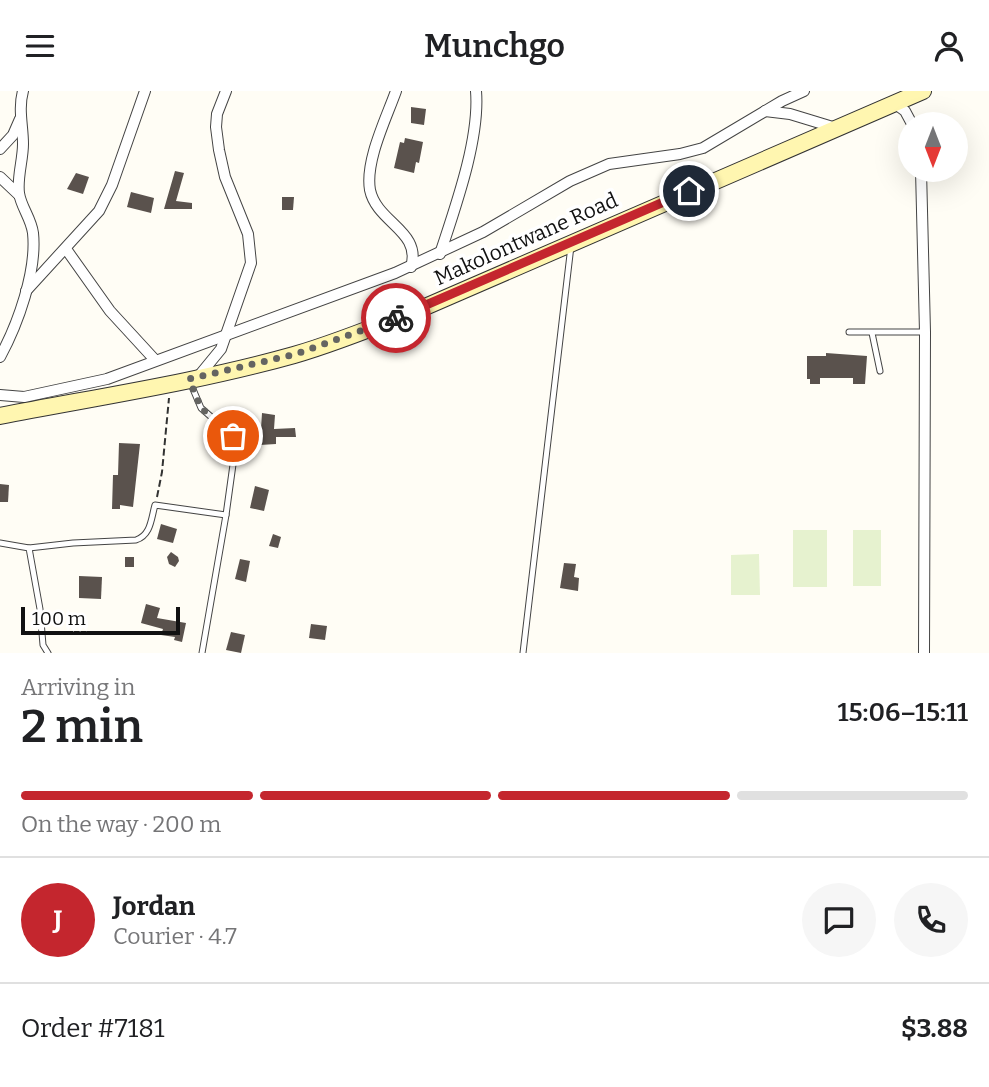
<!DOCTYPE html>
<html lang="en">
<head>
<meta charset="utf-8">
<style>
  body { margin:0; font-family:Bitter,serif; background:#f6f6f6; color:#202124; height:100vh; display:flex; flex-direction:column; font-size:26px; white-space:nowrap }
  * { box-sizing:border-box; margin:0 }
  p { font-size:23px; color:#757577 }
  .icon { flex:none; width:38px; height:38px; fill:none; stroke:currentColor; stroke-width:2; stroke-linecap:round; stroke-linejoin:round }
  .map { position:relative; height:562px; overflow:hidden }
  .drawer { display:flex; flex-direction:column; background:#fff; flex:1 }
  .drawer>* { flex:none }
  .needle { width:46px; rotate:180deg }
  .buttons { position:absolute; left:898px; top:21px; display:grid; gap:14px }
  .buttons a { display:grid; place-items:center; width:70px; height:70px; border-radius:50%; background:#fff; box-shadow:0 7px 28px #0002; font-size:35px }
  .scale { position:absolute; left:21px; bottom:18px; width:159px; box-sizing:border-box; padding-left:7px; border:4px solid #111; border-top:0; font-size:19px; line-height:24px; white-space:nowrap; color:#111; -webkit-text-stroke:5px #fff; paint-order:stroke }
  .pin { position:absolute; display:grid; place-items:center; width:60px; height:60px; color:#fff; margin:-30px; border:4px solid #fff; border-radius:50%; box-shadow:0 2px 7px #0007 }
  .courier { position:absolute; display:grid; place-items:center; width:70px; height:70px; margin:-35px; border:5px solid #c4262e; border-radius:50%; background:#fff; color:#222; box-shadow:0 2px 9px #0007 }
  .head em { font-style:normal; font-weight:600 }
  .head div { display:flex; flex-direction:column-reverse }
  .head { display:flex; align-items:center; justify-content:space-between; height:119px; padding:0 21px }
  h1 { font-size:46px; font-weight:600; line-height:52px }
  .bar { display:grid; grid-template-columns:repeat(4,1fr); gap:10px 7px; align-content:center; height:84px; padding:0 21px }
  .bar i { height:9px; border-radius:5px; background:#e0e0e0 }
  .bar .current { background:#c4262e }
  .bar p { grid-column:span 4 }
  .line { display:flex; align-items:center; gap:18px; padding:0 21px; border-top:2px solid #e0e0e0 }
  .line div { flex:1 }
  .round { display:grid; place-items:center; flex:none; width:74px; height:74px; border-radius:37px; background:#f6f6f6 }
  header { display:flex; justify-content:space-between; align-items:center; height:91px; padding:0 21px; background:#fff; font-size:32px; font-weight:600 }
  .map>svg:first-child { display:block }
</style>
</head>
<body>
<header><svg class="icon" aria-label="menu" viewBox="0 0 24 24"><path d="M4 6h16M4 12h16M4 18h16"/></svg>Munchgo<svg class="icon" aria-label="person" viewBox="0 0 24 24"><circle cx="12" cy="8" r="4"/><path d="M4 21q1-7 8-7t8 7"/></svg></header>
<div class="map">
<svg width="989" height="562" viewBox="0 0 989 562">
  <rect width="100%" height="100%" fill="#fffdf5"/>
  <g fill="#e6f2cf">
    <rect x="793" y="439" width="34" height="57"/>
    <rect x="853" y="439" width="28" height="56"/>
    <path d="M759 463 760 504H731V464Z"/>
  </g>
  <g fill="#5a524d">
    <path d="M411 16 426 18 424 34 411 32Z"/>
    <path d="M405 47 423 51 419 72 416 71 414 82 394 77 400 51 404 52Z"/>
    <path d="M175 80 184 82 176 110 192 112V118H164Z"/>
    <path d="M76 82 89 86 83 103 67 98Z"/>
    <path d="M131 101 154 107 151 122 127 116Z"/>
    <path d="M282 106H294L293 119H282Z"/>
    <path d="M826 262 867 265 865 293H853V287H820V293H810V288H807V265H826Z"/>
    <path d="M262 322 275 324 274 338 295 337 296 346H276V353L260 354Z"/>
    <path d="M119 352 140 353 133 416 120 414V418H112L113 384H118Z"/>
    <path d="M0 393 9 394 8 411H0Z"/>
    <path d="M255 395 269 399 264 420 250 417Z"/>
    <path d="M161 433 177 438 173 452 157 448Z"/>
    <path d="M273 443 281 446 278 457 269 455Z"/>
    <path d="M171 461 178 466 179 470 175 476 169 473 167 466Z"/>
    <rect x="125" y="466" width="9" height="10"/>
    <path d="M240 468 250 470 246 491 235 488Z"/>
    <path d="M564 472 576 473 574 486 579 487 578 500 560 497Z"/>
    <path d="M79 485 102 486 101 508 79 507Z"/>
    <path d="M146 513 160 517 157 527 186 532 182 551 174 549 175 546 161 544 163 538 141 532Z"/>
    <path d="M311 533 327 535 325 549 309 547Z"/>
    <path d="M231 541 245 544 241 562 226 559Z"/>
  </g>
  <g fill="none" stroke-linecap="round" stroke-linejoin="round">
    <defs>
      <g id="service">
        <path d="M849 241H925"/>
        <path d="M872 242 880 280"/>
        <path d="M190 291 201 317 233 345 236 352 226 424 202 562"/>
        <path d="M0 452 29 457 40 518 43 554 48 562"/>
        <path d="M29 457 73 452 136 449C151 444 151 428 155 414L226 424"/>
        <path d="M523 562 571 155"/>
      </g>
      <g id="minor">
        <path d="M396 0C386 28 365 70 370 99 377 132 422 140 411 176"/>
        <path d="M894 12 905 20 912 33"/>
        <path d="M765 20 790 23 836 37"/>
        <path d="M0 58 13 44 20 28"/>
        <path d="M921 79 925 241 924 562"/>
        <path d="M0 86 19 104"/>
        <path d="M66 158 110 220 155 269"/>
        <path d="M440 163C455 117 480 48 476 0"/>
        <path d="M26 200 99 120 112 94 145 0"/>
        <path d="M0 266C18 233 37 180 33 142 31 127 21 116 19 102 17 86 23 69 23 53 23 35 18 18 23 0"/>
        <path d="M198 286 221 258 251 172 248 143 225 86 219 59 216 36 217 23 226 0"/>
        <path d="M0 304 24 306 107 288 395 182 483 141 570 90 609 73 680 63 703 57 782 10 804 0"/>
      </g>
      <path id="secondary" d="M0 325C98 306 198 291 294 264 339 251 382 233 425 216L923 0"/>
    </defs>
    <use href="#service" stroke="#444" stroke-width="7"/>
    <use href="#minor" stroke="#444" stroke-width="12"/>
    <use href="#secondary" stroke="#333" stroke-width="18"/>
    <path stroke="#333" stroke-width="2" stroke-dasharray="7 3.5" stroke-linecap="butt" d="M157 406 162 381 169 307"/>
    <use href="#service" stroke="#fff" stroke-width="5"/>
    <use href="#minor" stroke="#fff" stroke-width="10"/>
    <use href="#secondary" stroke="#fff6b0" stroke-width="16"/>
  </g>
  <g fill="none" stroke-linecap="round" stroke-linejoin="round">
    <path stroke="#646461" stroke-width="7" stroke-dasharray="0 12.6" d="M233 345 201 317 189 288 296 263 396 227"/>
    <path stroke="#c4262e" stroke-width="9" d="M396 227 689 100"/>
  </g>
  <g text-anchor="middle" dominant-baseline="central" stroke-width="7" stroke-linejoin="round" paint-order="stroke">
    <g font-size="21" fill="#111" stroke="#fff">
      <text transform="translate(526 148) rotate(-24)">Makolontwane Road</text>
    </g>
  </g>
</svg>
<div class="buttons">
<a><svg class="needle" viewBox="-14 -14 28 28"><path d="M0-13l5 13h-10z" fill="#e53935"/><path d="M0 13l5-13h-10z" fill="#757577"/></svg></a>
</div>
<div class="scale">100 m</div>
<div class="pin" style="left:233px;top:345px;background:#ea580c"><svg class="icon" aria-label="bag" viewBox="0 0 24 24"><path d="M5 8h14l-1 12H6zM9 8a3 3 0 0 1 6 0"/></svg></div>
<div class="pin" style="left:689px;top:100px;background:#1f2937"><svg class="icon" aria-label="home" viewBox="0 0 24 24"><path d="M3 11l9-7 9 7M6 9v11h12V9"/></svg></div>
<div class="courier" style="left:396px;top:227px"><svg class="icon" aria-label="bike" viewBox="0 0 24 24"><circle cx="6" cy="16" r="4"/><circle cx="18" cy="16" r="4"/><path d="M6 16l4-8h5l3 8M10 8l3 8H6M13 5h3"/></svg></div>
</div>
<section class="drawer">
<div class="head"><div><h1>2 min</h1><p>Arriving in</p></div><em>15:06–15:11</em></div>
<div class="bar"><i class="current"></i><i class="current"></i><i class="current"></i><i></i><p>On the way · 200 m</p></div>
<div class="line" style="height:126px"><b class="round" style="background:#c4262e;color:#fff">J</b><div><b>Jordan</b><p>Courier · 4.7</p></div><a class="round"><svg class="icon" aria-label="chat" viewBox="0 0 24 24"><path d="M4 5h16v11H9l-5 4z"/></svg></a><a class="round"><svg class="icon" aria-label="phone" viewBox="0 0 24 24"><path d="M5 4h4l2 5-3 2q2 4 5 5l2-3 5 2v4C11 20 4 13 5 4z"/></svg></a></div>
<div class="line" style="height:91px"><div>Order #7181</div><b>$3.88</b></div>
</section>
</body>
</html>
